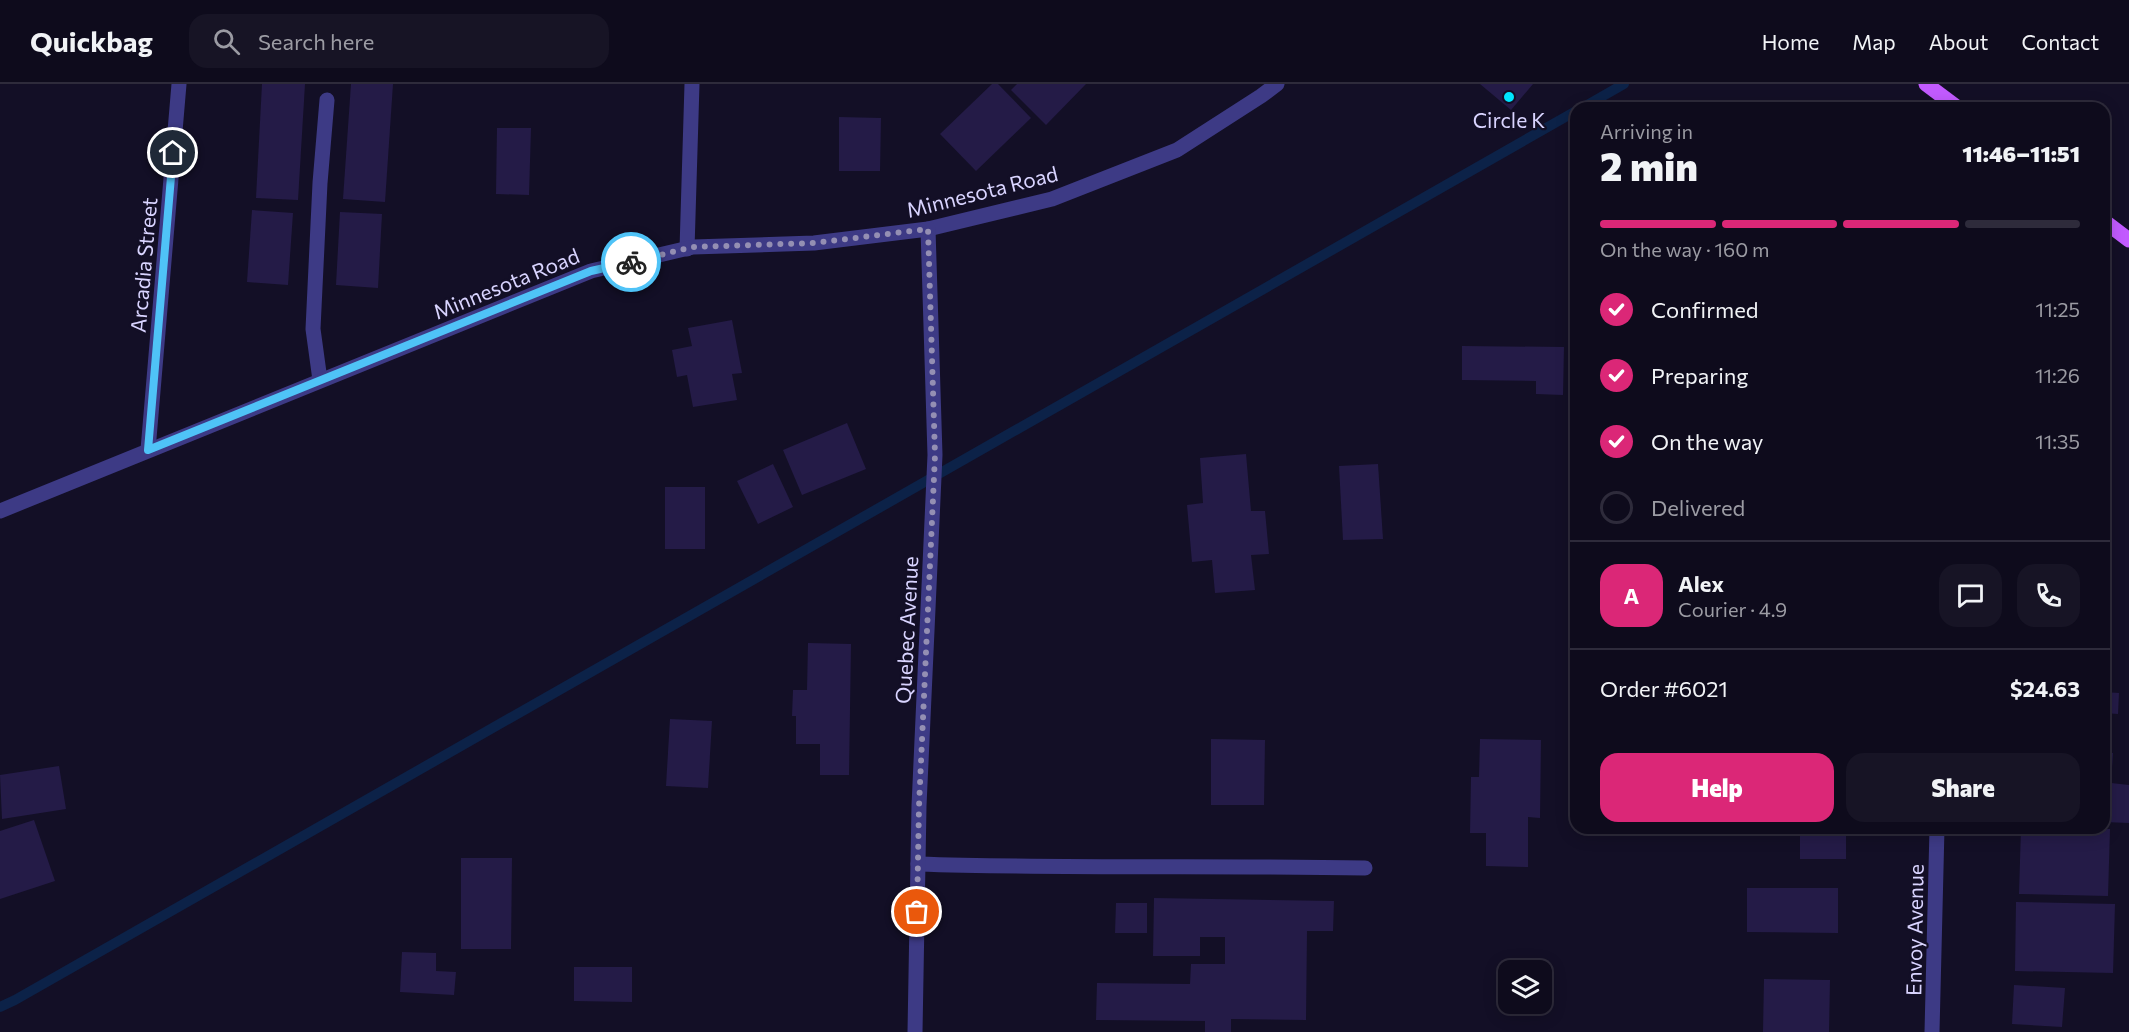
<!DOCTYPE html>
<html lang="en">
<head>
<meta charset="utf-8">
<style>
  body { margin:0; font-family:Commissioner,sans-serif; background:#171425; color:#f1f3f6; height:100vh; display:flex; flex-direction:column; font-size:22px; white-space:nowrap }
  * { box-sizing:border-box; margin:0 }
  p { font-size:20px; color:#9b9ba3 }
  .icon { flex:none; width:33px; height:33px; fill:none; stroke:currentColor; stroke-width:2; stroke-linecap:round; stroke-linejoin:round }
  .map { position:relative; flex:1; overflow:hidden }
  .sheet { position:absolute; left:1570px; top:18px; width:540px; height:732px; display:flex; flex-direction:column; background:#0e0b1c; border-radius:18px; box-shadow:0 3px 15px #0003,0 0 0 2px #2e2b3b }
  .sheet>* { flex:none }
  .fabs { position:absolute; left:1498px; top:876px; display:grid; gap:12px }
  .fabs a { display:grid; place-items:center; width:54px; height:54px; border-radius:12px; background:#0e0b1c; box-shadow:0 3px 15px #0003,0 0 0 2px #2e2b3b; font-size:30px }
  .pin { position:absolute; display:grid; place-items:center; width:51px; height:51px; color:#fff; margin:-26px; border:3px solid #fff; border-radius:50%; box-shadow:0 2px 6px #0007 }
  .courier { position:absolute; display:grid; place-items:center; width:60px; height:60px; margin:-30px; border:4px solid #4fc3f7; border-radius:50%; background:#fff; color:#222; box-shadow:0 2px 8px #0007 }
  .summary em { font-style:normal; font-weight:800 }
  .summary div { display:flex; flex-direction:column-reverse }
  .summary { display:flex; align-items:center; justify-content:space-between; height:102px; padding:0 30px }
  h1 { font-size:39px; font-weight:800; line-height:45px }
  .bar { display:grid; grid-template-columns:repeat(4,1fr); gap:9px 6px; align-content:center; height:72px; padding:0 30px }
  .bar i { height:8px; border-radius:4px; background:#2e2b3b }
  .bar .current { background:#db2777 }
  .bar p { grid-column:span 4 }
  .line { display:flex; align-items:center; gap:15px; padding:0 30px; border-top:2px solid #2e2b3b }
  .line div { flex:1 }
  .round { display:grid; place-items:center; flex:none; width:63px; height:63px; border-radius:18px; background:#171425 }
  ol { padding:0 30px; list-style:none }
  li { display:flex; align-items:center; gap:18px; height:66px }
  li p { margin-inline-start:auto }
  li .icon { padding:6px; border-radius:50%; background:#db2777; color:#fff; stroke-width:4 }
  li:last-child { color:#9b9ba3 }
  li i { width:33px; height:33px; border:3px solid #2e2b3b; border-radius:50% }
  .primary-button { display:flex; gap:12px; margin-top:auto; padding:12px 30px }
  .primary-button a { flex:1; height:69px; border-radius:18px; background:#db2777; color:#fff; font-size:24px; font-weight:800; line-height:69px; text-align:center }
  .primary-button a+a { background:#171425; color:#f1f3f6 }
  header { display:flex; align-items:center; gap:36px; box-sizing:border-box; height:84px; padding:0 30px; background:#0e0b1c; border-bottom:2px solid #2e2b3b }
  header strong { font-size:28px }
  nav { display:flex; gap:33px; margin-inline-start:auto; font-size:21px }
  .search { width:420px; height:54px; background:#171425; display:flex; align-items:center; gap:15px; box-sizing:border-box; padding:0 21px; border-radius:18px; color:#9b9ba3; font-size:22px }
  .map>svg:first-child { display:block }
</style>
</head>
<body>
<header>
<strong>Quickbag</strong>
<div class="search"><svg class="icon" aria-label="search" viewBox="0 0 24 24"><circle cx="10" cy="10" r="6"/><path d="M15 15l6 6"/></svg>Search here</div>
<nav><a>Home</a><a>Map</a><a>About</a><a>Contact</a></nav>
</header>
<div class="map">
<svg width="2129" height="948" viewBox="0 0 2129 948">
  <rect width="100%" height="100%" fill="#130f26"/>
  <g fill="none" stroke-linecap="round" stroke-linejoin="round">
    <g stroke="#0c2248" stroke-width="10">
      <path d="M1582 24 1624 0"/>
      <path d="M0 923 15 916 1576 27"/>
    </g>
  </g>
  <g fill="#241b47">
    <path d="M262 0H305L298 116 256 114Z"/>
    <path d="M351 0H393L385 118 343 115Z"/>
    <path d="M992 0H998L1031 34 976 87 940 50Z"/>
    <path d="M1017 0H1086L1046 41 1011 6Z"/>
    <path d="M1480 0H1533L1511 26Z"/>
    <path d="M839 33 881 34 880 87H839Z"/>
    <path d="M497 44H531L529 111 496 110Z"/>
    <path d="M252 126 293 129 288 201 247 198Z"/>
    <path d="M340 128 382 130 378 204 336 201Z"/>
    <path d="M1576 140V157L1568 149Z"/>
    <path d="M732 236 742 289 732 290 737 316 693 323 687 291 677 293 672 266 692 262 688 244Z"/>
    <path d="M1462 262 1564 263 1563 311 1536 310V297L1462 296Z"/>
    <path d="M847 339 866 385 802 411 783 366Z"/>
    <path d="M1246 370 1251 427H1265L1269 470 1251 471 1255 506 1215 509 1212 476 1192 478 1187 421 1203 419 1200 374Z"/>
    <path d="M773 380 793 423 758 440 737 397Z"/>
    <path d="M1378 380 1383 455 1343 456 1339 382Z"/>
    <rect x="665" y="403" width="40" height="62"/>
    <path d="M808 559 851 560 849 691H820V660H796V632H792L793 606H807Z"/>
    <path d="M2104 608 2119 609 2118 630 2104 629Z"/>
    <path d="M670 635 712 637 708 704 666 702Z"/>
    <path d="M1211 655 1265 656 1264 721H1211Z"/>
    <path d="M1480 655 1541 656 1540 734 1528 733V783L1486 782V749H1470L1471 693H1479Z"/>
    <path d="M2104 669H2113L2111 699 2129 701V739L2104 738Z"/>
    <path d="M59 682 66 725 2 735 0 691Z"/>
    <path d="M34 736 55 797 0 815V747Z"/>
    <rect x="1800" y="744" width="46" height="31"/>
    <path d="M2021 744 2110 745 2108 812 2019 810Z"/>
    <path d="M461 774H512L511 865H461Z"/>
    <path d="M1747 804H1838V849L1747 848Z"/>
    <path d="M1154 814 1334 817 1333 847H1307L1306 936 1231 935V948H1205V937L1096 936 1097 899 1190 900 1191 880H1225V853H1200V872H1153Z"/>
    <path d="M2016 818 2115 820 2113 889 2015 887Z"/>
    <path d="M1116 819H1147V849H1115Z"/>
    <path d="M402 868 436 869V887L456 888 454 911 400 908Z"/>
    <path d="M574 883H632V918L574 917Z"/>
    <path d="M1764 895 1830 896 1829 948H1763Z"/>
    <path d="M2014 901 2065 904 2062 943 2012 940Z"/>
  </g>
  <g fill="none" stroke-linecap="round" stroke-linejoin="round">
    <g stroke="#3d3a85" stroke-width="15">
      <path d="M687 165 692 0"/>
      <path d="M320 296 313 245 320 99 327 16"/>
      <path d="M148 366 179 0"/>
      <path d="M0 427 591 187 693 163 814 159 928 145 1052 115 1177 66 1261 12 1277 0"/>
      <path d="M918 780C1067 785 1216 781 1365 784"/>
      <path d="M915 948 919 722 935 371 928 145"/>
      <path d="M1932 948 1937 744"/>
    </g>
    <g stroke="#c25bff" stroke-width="15">
      <path d="M1926 0 1958 24"/>
      <path d="M2104 137 2129 156"/>
    </g>
  </g>
  <g fill="none" stroke-linecap="round" stroke-linejoin="round">
    <path stroke="#948fb3" stroke-width="6" stroke-dasharray="0 10.8" d="M631 178 693 163 814 159 928 145 935 371 919 722 917 828"/>
    <path stroke="#4fc3f7" stroke-width="8" d="M173 69 148 366 591 187 631 178"/>
  </g>
  <circle fill="#00e5ff" stroke="#130f26" stroke-width="2" cx="1509" cy="13" r="6"/>
  <g text-anchor="middle" dominant-baseline="central" stroke-width="4.5" stroke-linejoin="round" paint-order="stroke">
    <g font-size="21" fill="#d9d4ff" stroke="#130f26">
      <text x="1509" y="35">Circle K</text>
    </g>
    <g font-size="21" fill="#d9d4ff" stroke="#130f26">
      <text transform="translate(982 107) rotate(-14)">Minnesota Road</text>
      <text transform="translate(143 181) rotate(-85)">Arcadia Street</text>
      <text transform="translate(506 199) rotate(-22)">Minnesota Road</text>
      <text transform="translate(906 546) rotate(-87)">Quebec Avenue</text>
      <text transform="translate(1914 846) rotate(-89)">Envoy Avenue</text>
    </g>
  </g>
</svg>
<div class="fabs">
<a><svg class="icon" aria-label="layers" viewBox="0 0 24 24"><path d="M12 4l9 5-9 5-9-5zM3 14l9 5 9-5"/></svg></a>
</div>
<div class="pin" style="left:917px;top:828px;background:#ea580c"><svg class="icon" aria-label="bag" viewBox="0 0 24 24"><path d="M5 8h14l-1 12H6zM9 8a3 3 0 0 1 6 0"/></svg></div>
<div class="pin" style="left:173px;top:69px;background:#1f2937"><svg class="icon" aria-label="home" viewBox="0 0 24 24"><path d="M3 11l9-7 9 7M6 9v11h12V9"/></svg></div>
<div class="courier" style="left:631px;top:178px"><svg class="icon" aria-label="bike" viewBox="0 0 24 24"><circle cx="6" cy="16" r="4"/><circle cx="18" cy="16" r="4"/><path d="M6 16l4-8h5l3 8M10 8l3 8H6M13 5h3"/></svg></div>
<section class="sheet">
<div class="summary"><div><h1>2 min</h1><p>Arriving in</p></div><em>11:46–11:51</em></div>
<div class="bar"><i class="current"></i><i class="current"></i><i class="current"></i><i></i><p>On the way · 160 m</p></div>
<ol>
<li><svg class="icon" aria-label="check" viewBox="0 0 24 24"><path d="M5 12l5 5 9-10"/></svg>Confirmed<p>11:25</p></li>
<li><svg class="icon" aria-label="check" viewBox="0 0 24 24"><path d="M5 12l5 5 9-10"/></svg>Preparing<p>11:26</p></li>
<li><svg class="icon" aria-label="check" viewBox="0 0 24 24"><path d="M5 12l5 5 9-10"/></svg>On the way<p>11:35</p></li>
<li><i></i>Delivered</li>
</ol>
<div class="line" style="height:108px"><b class="round" style="background:#db2777;color:#fff">A</b><div><b>Alex</b><p>Courier · 4.9</p></div><a class="round"><svg class="icon" aria-label="chat" viewBox="0 0 24 24"><path d="M4 5h16v11H9l-5 4z"/></svg></a><a class="round"><svg class="icon" aria-label="phone" viewBox="0 0 24 24"><path d="M5 4h4l2 5-3 2q2 4 5 5l2-3 5 2v4C11 20 4 13 5 4z"/></svg></a></div>
<div class="line" style="height:78px"><div>Order #6021</div><b>$24.63</b></div>
<div class="primary-button"><a>Help</a><a>Share</a></div>
</section>
</div>
</body>
</html>
